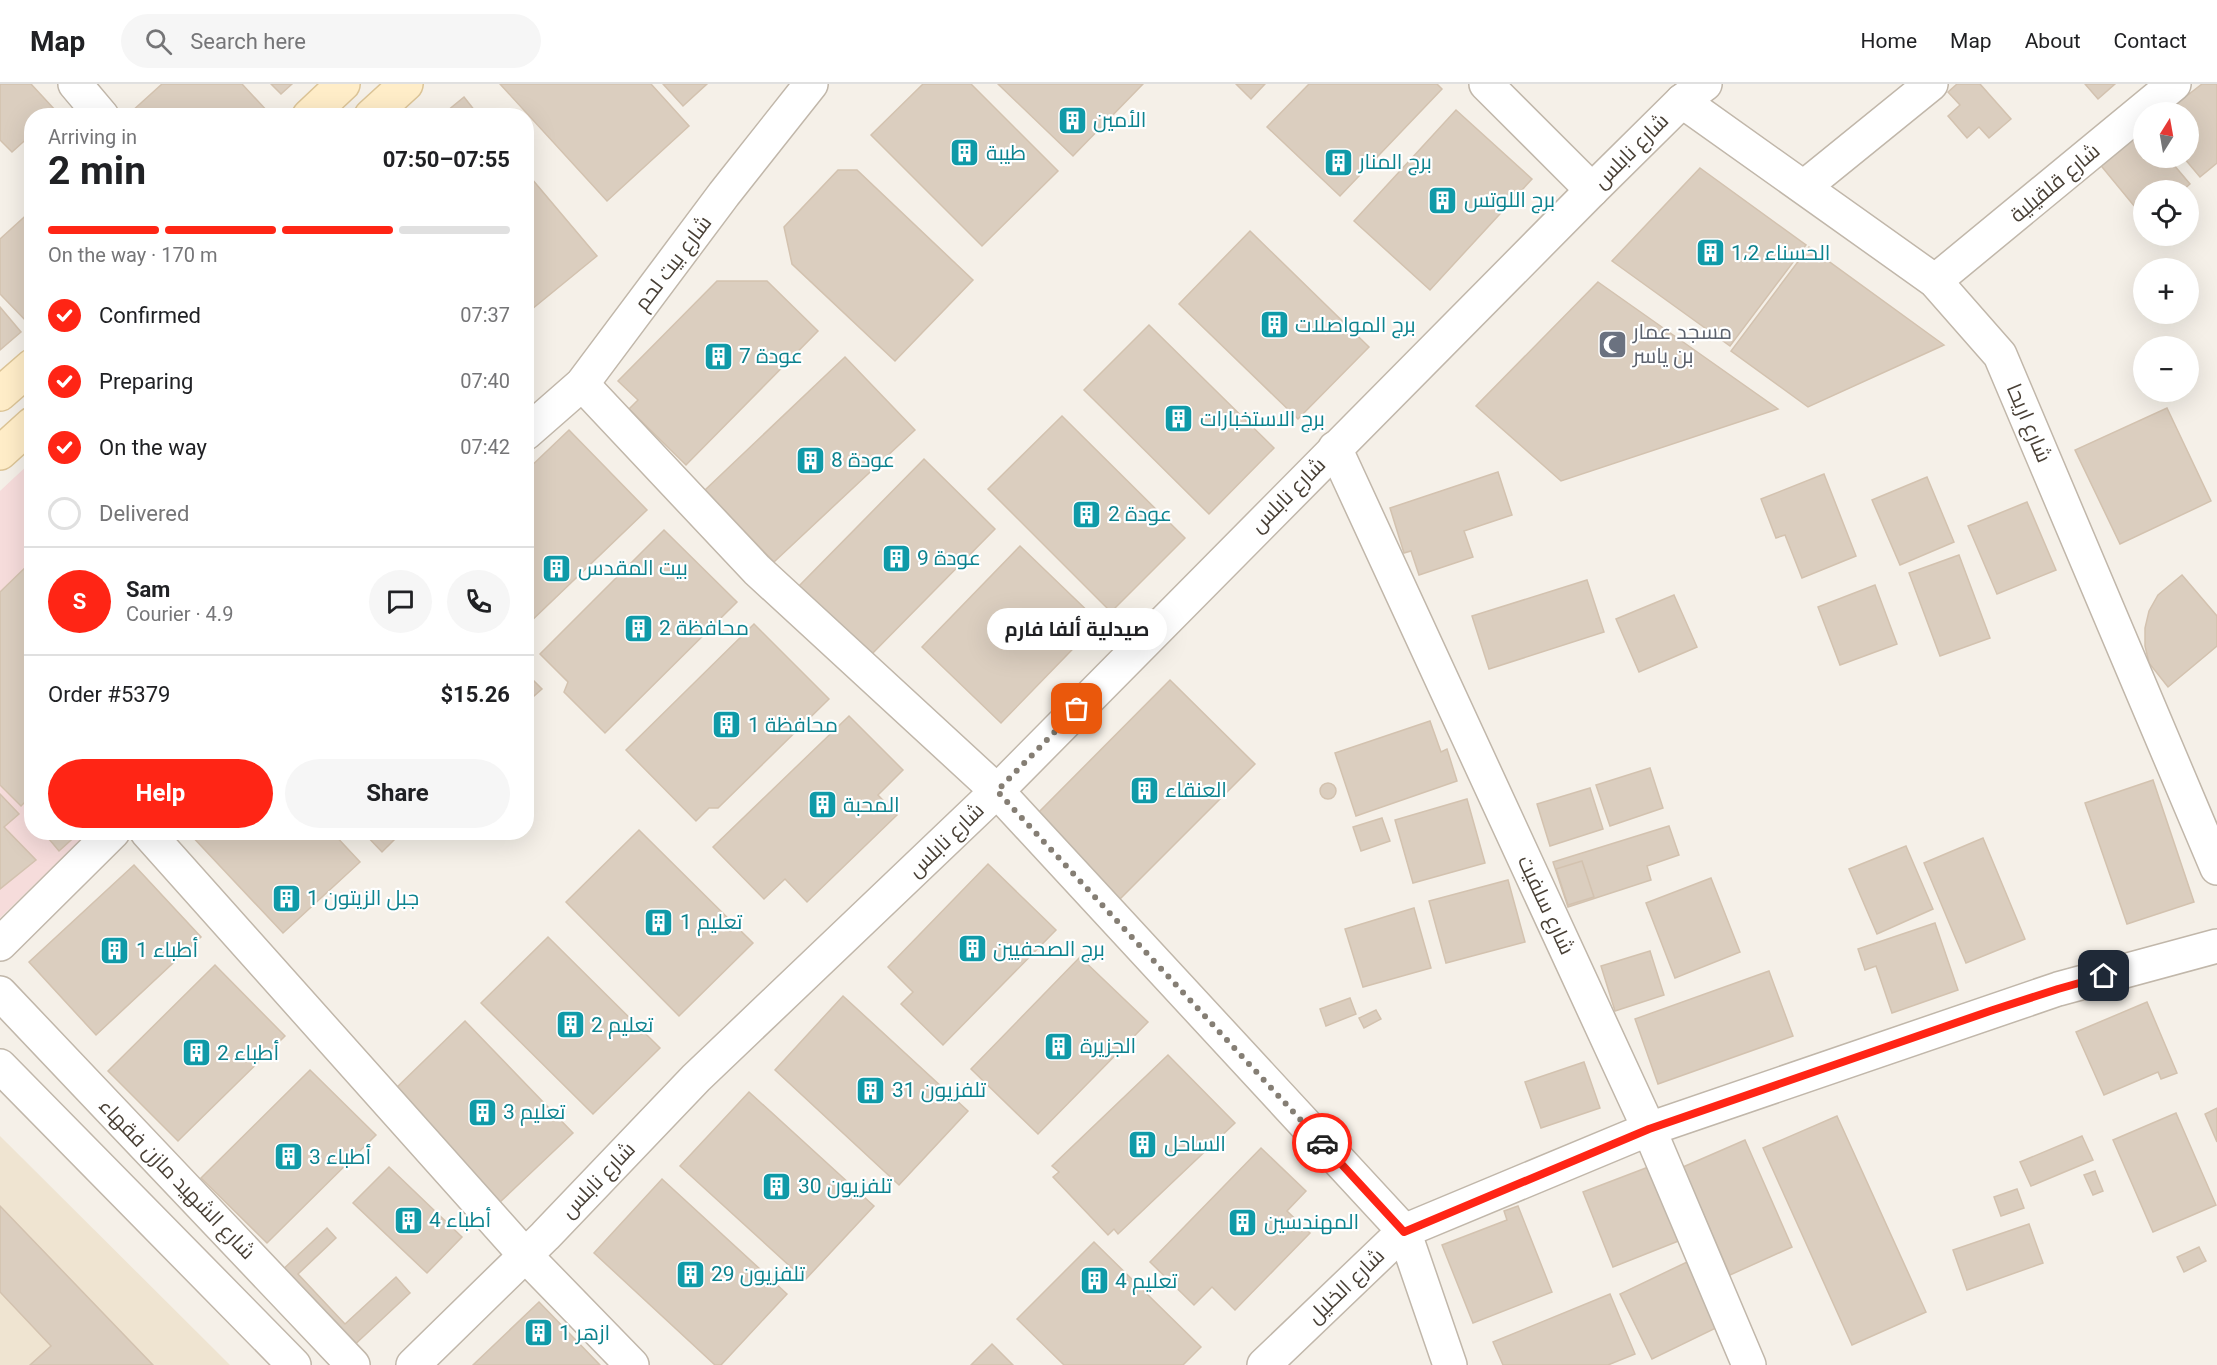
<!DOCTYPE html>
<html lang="en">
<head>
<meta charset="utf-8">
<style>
  body { margin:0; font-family:Roboto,Cairo,sans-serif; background:#f6f6f6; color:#202124; height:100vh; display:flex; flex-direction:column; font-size:22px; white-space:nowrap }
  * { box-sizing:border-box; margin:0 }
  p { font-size:20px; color:#757577 }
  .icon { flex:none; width:33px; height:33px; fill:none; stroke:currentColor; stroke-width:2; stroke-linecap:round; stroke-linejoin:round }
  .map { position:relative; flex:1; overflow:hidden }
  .details { position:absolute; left:24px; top:24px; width:510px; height:732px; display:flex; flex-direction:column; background:#fff; border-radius:24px; box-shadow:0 6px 24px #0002 }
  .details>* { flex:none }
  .needle { width:39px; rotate:11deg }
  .tools { position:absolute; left:2133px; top:18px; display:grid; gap:12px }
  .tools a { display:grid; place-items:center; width:66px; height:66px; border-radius:50%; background:#fff; box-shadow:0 6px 24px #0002; font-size:30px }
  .pin { position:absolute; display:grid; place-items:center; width:51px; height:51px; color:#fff; margin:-26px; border-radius:12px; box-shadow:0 3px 9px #0006 }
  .courier { position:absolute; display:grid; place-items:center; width:60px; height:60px; margin:-30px; border:4px solid #ff2515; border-radius:50%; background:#fff; color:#222; box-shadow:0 2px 8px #0007 }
  .bubble { position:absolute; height:42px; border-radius:21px; background:#fff; box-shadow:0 6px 24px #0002; font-size:20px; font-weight:700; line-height:42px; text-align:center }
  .summary em { font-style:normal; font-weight:700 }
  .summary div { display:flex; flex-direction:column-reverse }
  .summary { display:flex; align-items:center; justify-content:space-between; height:102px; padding:0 24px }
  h1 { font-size:39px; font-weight:700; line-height:45px }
  .bar { display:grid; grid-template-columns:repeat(4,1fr); gap:9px 6px; align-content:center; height:72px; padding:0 24px }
  .bar i { height:8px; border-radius:4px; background:#e0e0e0 }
  .bar .on { background:#ff2515 }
  .bar p { grid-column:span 4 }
  .line { display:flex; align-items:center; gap:15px; padding:0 24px; border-top:2px solid #e0e0e0 }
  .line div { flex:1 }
  .round { display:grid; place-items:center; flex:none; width:63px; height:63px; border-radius:32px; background:#f6f6f6 }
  ol { padding:0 24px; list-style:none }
  li { display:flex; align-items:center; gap:18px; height:66px }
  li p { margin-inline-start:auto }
  li .icon { padding:6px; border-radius:50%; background:#ff2515; color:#fff; stroke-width:4 }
  li:last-child { color:#757577 }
  li i { width:33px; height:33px; border:3px solid #e0e0e0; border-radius:50% }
  .primary-button { display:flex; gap:12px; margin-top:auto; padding:12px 24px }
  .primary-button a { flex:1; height:69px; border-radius:36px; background:#ff2515; color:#fff; font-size:24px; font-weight:700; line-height:69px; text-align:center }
  .primary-button a+a { background:#f6f6f6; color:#202124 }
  header { display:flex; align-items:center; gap:36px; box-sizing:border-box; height:84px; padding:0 30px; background:#fff; border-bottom:2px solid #e0e0e0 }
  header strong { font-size:28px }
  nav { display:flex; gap:33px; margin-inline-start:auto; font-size:21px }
  .search { width:420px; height:54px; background:#f6f6f6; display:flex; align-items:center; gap:15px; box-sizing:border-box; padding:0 21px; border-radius:33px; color:#757577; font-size:22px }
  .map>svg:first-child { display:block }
</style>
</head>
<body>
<header>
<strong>Map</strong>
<div class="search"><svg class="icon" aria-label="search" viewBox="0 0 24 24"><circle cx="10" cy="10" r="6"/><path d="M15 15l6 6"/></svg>Search here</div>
<nav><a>Home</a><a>Map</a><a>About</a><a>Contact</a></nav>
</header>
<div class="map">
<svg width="2217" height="1281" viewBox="0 0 2217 1281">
  <rect width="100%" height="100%" fill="#f5f0e8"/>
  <path fill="#efe4d1" d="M0 1052 230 1281H0Z"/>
  <path fill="#f6dcdb" d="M31 378 32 748 88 749 0 834V407Z"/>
  <g fill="#dbcebf" stroke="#d3c2af" stroke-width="1.5">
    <path d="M0 0H31L56 27 51 32H32V50L12 68 0 56Z"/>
    <path d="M162 0H242L269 29 266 32H134L131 28Z"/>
    <path d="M271 0H292L281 10Z"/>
    <path d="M500 0H651L689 42 607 117Z"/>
    <path d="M663 0H707L683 22Z"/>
    <path d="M923 0H971L1058 87 982 162 871 51Z"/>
    <path d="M998 0H1143L1073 72Z"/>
    <path d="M1236 0H1265L1251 15Z"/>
    <path d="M1309 0H1437L1442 5 1340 112 1267 43Z"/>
    <path d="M1957 0H1980L2011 35 1989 54 1979 43 1967 54 1948 32 1960 21 1948 8Z"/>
    <path d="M2085 0H2115L2098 15Z"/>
    <path d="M2202 0H2217V79L2200 93 2184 74H2188V28H2166Z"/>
    <path d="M464 13 479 32H441Z"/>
    <path d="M1456 26 1532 95 1430 206 1354 137Z"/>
    <path d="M2144 44V74H2168L2190 100 2183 106H2144V134L2093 72Z"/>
    <path d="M1700 84 1806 161 1730 262 1612 177Z"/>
    <path d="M838 86H857L973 196 895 277 792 180 784 143Z"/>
    <path d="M526 88 597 172 526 230Z"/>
    <path d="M32 126V238L29 240 0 210V155Z"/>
    <path d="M1250 147 1369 263 1298 335 1179 220Z"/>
    <path d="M1809 163 1944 261 1808 323 1731 267Z"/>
    <path d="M717 197H767L818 247 686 381 629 325 638 316 618 297Z"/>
    <path d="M1598 198 1778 325 1561 397 1476 322Z"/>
    <path d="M0 223 21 248 0 266Z"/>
    <path d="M1149 241 1274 364 1209 430 1084 306Z"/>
    <path d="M845 273 915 346 774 478 705 406Z"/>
    <path d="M2167 324 2211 417 2120 460 2075 366Z"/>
    <path d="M1062 332 1185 454 1111 528 988 405Z"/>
    <path d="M569 346 647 426 526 542V387Z"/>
    <path d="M924 375 995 445 868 574 797 504Z"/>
    <path d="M1498 388 1512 431 1464 447 1473 473 1419 491 1411 467 1404 469 1390 424Z"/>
    <path d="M1824 390 1856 472 1802 494 1785 451 1776 454 1761 415Z"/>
    <path d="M1927 393 1954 458 1900 481 1872 416Z"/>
    <path d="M2027 418 2056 486 1997 510 1968 442Z"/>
    <path d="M664 446 737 518 605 649 564 608 568 598 540 570Z"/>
    <path d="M1020 462 1099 538 1001 639 922 563Z"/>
    <path d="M1959 471 1990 554 1940 572 1909 489Z"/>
    <path d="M32 477V711L21 722 0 701V508Z"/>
    <path d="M2182 491 2217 532V562L2168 603 2149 579 2145 562V544L2149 527 2158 511Z"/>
    <path d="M1587 496 1604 548 1489 585 1472 532Z"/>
    <path d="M1875 501 1897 560 1840 581 1818 523Z"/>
    <path d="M1674 511 1697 563 1639 588 1616 535Z"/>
    <path d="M754 540 829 615 718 724H709L696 737 626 666Z"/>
    <path d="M526 589 542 605 526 619Z"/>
    <path d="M1170 596 1255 680 1119 816 1034 733Z"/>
    <path d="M849 632 903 686 878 711 897 731 807 818 785 795 764 815 713 763Z"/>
    <path d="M1430 637 1441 668 1447 665 1457 697 1356 732 1335 669Z"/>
    <path d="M1650 684 1663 724 1610 742 1596 701Z"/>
    <path d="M2153 696 2194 818 2127 840 2085 719Z"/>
    <circle cx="1328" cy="707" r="8"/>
    <path d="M1590 704 1603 745 1550 762 1537 720Z"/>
    <path d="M0 710 19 730 4 743 36 776 0 805Z"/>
    <path d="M1467 715 1485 779 1413 799 1395 736Z"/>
    <path d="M1382 734 1390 757 1361 767 1353 743Z"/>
    <path d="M1669 742 1679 771 1647 782 1651 796 1568 823 1553 778Z"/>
    <path d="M639 746 753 859 679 932 566 818Z"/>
    <path d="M43 748H80L59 767Z"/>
    <path d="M188 748H332L360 778 283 849Z"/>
    <path d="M363 748H402L382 768Z"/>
    <path d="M1983 754 2025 855 1966 879 1924 779Z"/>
    <path d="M1906 762 1933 825 1877 850 1849 785Z"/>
    <path d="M1582 777 1594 813 1568 821 1556 785Z"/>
    <path d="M988 780 1056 846 943 961 901 920 913 908 888 883Z"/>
    <path d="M134 781 201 853 96 951 29 878Z"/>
    <path d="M1711 794 1740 868 1675 894 1646 819Z"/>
    <path d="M1508 796 1525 858 1446 879 1429 817Z"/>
    <path d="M1414 824 1431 884 1363 903 1345 845Z"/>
    <path d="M1935 839 1958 906 1892 929 1876 882 1865 886 1858 865Z"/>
    <path d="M548 853 660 964 593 1030 481 919Z"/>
    <path d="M1650 867 1664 911 1615 927 1601 882Z"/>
    <path d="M1080 873 1148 938 1038 1050 971 985Z"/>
    <path d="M215 881 285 952 178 1057 108 987Z"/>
    <path d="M1769 887 1793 952 1658 1000 1635 935Z"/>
    <path d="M843 912 968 1027 899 1101 775 986Z"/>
    <path d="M1350 914 1356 930 1326 942 1320 925Z"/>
    <path d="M2147 918 2177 989 2161 995 2158 988 2104 1011 2076 948Z"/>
    <path d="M1376 926 1381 935 1364 944 1359 934Z"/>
    <path d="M465 937 573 1049 499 1119 392 1008Z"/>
    <path d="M1168 971 1235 1039 1118 1150 1114 1145 1108 1151 1053 1093 1059 1088 1052 1082Z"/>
    <path d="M1584 978 1600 1024 1541 1044 1525 998Z"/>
    <path d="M310 986 376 1051 267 1159 201 1094Z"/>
    <path d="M749 1008 874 1122 805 1196 680 1082Z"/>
    <path d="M2217 1024V1058L2205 1030Z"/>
    <path d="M2176 1029 2216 1121 2153 1148 2113 1056Z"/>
    <path d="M1837 1032 1926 1228 1852 1261 1763 1064Z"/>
    <path d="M2082 1052 2093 1076 2031 1102 2020 1078Z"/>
    <path d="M1745 1056 1792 1163 1730 1191 1683 1083Z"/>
    <path d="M1261 1064 1306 1107 1287 1127 1310 1149 1235 1226 1212 1203 1194 1221 1150 1178Z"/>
    <path d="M1651 1082 1681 1156 1613 1183 1583 1108Z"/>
    <path d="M389 1083 462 1153 427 1189 353 1119Z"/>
    <path d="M2095 1087 2103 1107 2093 1111 2084 1091Z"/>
    <path d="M662 1095 787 1210 721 1281H715L594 1169Z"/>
    <path d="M2017 1105 2024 1124 2001 1132 1994 1113Z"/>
    <path d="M0 1122 153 1281H30L51 1262 0 1208Z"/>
    <path d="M1518 1122 1552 1208 1473 1239 1442 1161 1507 1136 1504 1127Z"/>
    <path d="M2029 1140 2043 1179 1967 1206 1953 1166Z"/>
    <path d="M327 1144 336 1154 298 1190 345 1240 396 1193 410 1209 349 1266 277 1191Z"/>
    <path d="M1094 1158 1201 1263 1183 1281H1064L1017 1235Z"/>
    <path d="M2199 1163 2206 1177 2184 1188 2177 1173Z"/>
    <path d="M1687 1178 1718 1243 1652 1275 1620 1210Z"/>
    <path d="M1610 1210 1635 1270 1608 1281H1503L1493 1258Z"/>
    <path d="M539 1218 600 1281H473Z"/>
    <path d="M992 1260 1013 1281H971Z"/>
  </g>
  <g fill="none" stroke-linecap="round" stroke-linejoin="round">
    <defs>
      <g id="street">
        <path d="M75 0 102 32"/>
        <path d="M1486 0 1592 106"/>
        <path d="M1682 17 1935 197 2000 271 2217 784"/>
        <path d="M1804 103 1931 0"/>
        <path d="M1935 197 2174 0"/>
        <path d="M582 300 757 486 997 707 1404 1147 1450 1281"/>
        <path d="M526 349 582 300 724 110 811 0"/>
        <path d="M1335 364 1649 1045 1749 1281"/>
        <path d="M147 748 524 1170 632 1281"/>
        <path d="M0 860 113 748"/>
        <path d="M0 909 353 1281"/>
        <path d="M0 982 294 1281"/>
        <path d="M413 1281 545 1152 696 994 997 707 1592 106 1682 17 1705 0"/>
        <path d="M1264 1281 1404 1147 1649 1045 2058 905 2217 862"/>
      </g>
      <g id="secondary">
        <path d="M309 32 343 0"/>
        <path d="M371 32 406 0"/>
        <path d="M0 310 32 282"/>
        <path d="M0 369 32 340"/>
      </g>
    </defs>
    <use href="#street" stroke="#c1b7aa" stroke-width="36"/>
    <use href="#secondary" stroke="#dcc496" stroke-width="36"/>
    <use href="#street" stroke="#fff" stroke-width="33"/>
    <use href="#secondary" stroke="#ffedc8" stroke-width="33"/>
  </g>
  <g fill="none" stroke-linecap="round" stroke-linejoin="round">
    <path stroke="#857e74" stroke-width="6" stroke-dasharray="0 10.8" d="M1077 625 997 707 1322 1059"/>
    <path stroke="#ff2515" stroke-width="8" d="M1322 1059 1404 1148 1649 1045 1993 926 2058 905 2104 892"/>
  </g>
  <defs>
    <symbol id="building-square" viewBox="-11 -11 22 22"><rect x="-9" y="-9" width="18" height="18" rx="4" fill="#0f9aa8" stroke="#fff"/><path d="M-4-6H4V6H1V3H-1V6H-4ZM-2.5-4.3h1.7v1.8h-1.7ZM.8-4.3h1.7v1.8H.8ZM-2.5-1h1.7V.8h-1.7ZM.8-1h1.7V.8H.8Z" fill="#fff"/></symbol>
    <symbol id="mosque-square" viewBox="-11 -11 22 22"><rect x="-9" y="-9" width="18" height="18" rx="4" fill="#6b7280" stroke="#fff"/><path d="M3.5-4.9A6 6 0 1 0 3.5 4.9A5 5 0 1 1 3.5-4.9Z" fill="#fff"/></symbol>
  </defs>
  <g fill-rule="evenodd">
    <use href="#building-square" x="1056" y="20" width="33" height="33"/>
    <use href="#building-square" x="948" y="52" width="33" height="33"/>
    <use href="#building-square" x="1322" y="62" width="33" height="33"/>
    <use href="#building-square" x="1426" y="100" width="33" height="33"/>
    <use href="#building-square" x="1694" y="152" width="33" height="33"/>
    <use href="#building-square" x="1258" y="224" width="33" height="33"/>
    <use href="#mosque-square" x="1596" y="244" width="33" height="33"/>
    <use href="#building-square" x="702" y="256" width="33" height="33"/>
    <use href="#building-square" x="1162" y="318" width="33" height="33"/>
    <use href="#building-square" x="794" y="360" width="33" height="33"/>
    <use href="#building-square" x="1070" y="414" width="33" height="33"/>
    <use href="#building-square" x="880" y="458" width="33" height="33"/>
    <use href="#building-square" x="540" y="468" width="33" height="33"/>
    <use href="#building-square" x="622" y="528" width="33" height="33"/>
    <use href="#building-square" x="710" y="624" width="33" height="33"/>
    <use href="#building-square" x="1128" y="690" width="33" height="33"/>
    <use href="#building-square" x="806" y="704" width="33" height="33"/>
    <use href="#building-square" x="270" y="798" width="33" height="33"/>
    <use href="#building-square" x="642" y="822" width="33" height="33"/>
    <use href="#building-square" x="956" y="848" width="33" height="33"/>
    <use href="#building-square" x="98" y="850" width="33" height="33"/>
    <use href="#building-square" x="554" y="924" width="33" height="33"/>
    <use href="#building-square" x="1042" y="946" width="33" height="33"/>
    <use href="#building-square" x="180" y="952" width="33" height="33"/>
    <use href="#building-square" x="854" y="990" width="33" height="33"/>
    <use href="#building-square" x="466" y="1012" width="33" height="33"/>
    <use href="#building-square" x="1126" y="1044" width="33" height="33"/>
    <use href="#building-square" x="272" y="1056" width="33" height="33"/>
    <use href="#building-square" x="760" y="1086" width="33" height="33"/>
    <use href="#building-square" x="392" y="1120" width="33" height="33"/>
    <use href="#building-square" x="1226" y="1122" width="33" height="33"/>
    <use href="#building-square" x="674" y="1174" width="33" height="33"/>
    <use href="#building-square" x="1078" y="1180" width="33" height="33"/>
    <use href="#building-square" x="522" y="1232" width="33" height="33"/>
  </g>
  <g text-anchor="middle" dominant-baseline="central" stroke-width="4.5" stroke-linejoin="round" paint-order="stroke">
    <g font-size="21" fill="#0d838f" stroke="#fff" text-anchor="start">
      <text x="1093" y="36">الأمين</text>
      <text x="986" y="69">طيبة</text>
      <text x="1359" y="78">برج المنار</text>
      <text x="1464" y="116">برج اللوتس</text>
      <text x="1731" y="169">الحسناء 1،2</text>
      <text x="1295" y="241">برج المواصلات</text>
      <text x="739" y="272">عودة 7</text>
      <text x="1200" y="335">برج الاستخبارات</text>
      <text x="831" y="376">عودة 8</text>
      <text x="1108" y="430">عودة 2</text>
      <text x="917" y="474">عودة 9</text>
      <text x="578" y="484">بيت المقدس</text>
      <text x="659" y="544">محافظة 2</text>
      <text x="748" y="641">محافظة 1</text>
      <text x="1165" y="706">العنقاء</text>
      <text x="843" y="721">المحبة</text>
      <text x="307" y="814">جبل الزيتون 1</text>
      <text x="680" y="838">تعليم 1</text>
      <text x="993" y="865">برج الصحفيين</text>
      <text x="136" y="866">أطباء 1</text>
      <text x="591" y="941">تعليم 2</text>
      <text x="1080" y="962">الجزيرة</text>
      <text x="217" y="969">أطباء 2</text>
      <text x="892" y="1006">تلفزيون 31</text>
      <text x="503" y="1028">تعليم 3</text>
      <text x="1164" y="1060">الساحل</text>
      <text x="309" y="1073">أطباء 3</text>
      <text x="798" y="1102">تلفزيون 30</text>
      <text x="429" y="1136">أطباء 4</text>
      <text x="1264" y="1138">المهندسين</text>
      <text x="711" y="1190">تلفزيون 29</text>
      <text x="1115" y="1197">تعليم 4</text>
      <text x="559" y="1249">ازهر 1</text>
    </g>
    <g font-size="21" fill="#494036" stroke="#fff">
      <text transform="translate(1631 67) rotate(-45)">شارع نابلس</text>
      <text transform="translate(2055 99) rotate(-40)">شارع قلقيلية</text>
      <text transform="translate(673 179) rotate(-53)">شارع بيت لحم</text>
      <text transform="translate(2029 339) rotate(67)">شارع اريحا</text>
      <text transform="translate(1288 411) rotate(-45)">شارع نابلس</text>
      <text transform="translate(946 756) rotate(-44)">شارع نابلس</text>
      <text transform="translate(1546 821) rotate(65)">شارع سلفيت</text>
      <text transform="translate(177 1095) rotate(46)">شارع الشهيد مازن فقهاء</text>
      <text transform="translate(598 1096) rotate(-46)">شارع نابلس</text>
      <text transform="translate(1346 1202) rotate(-44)">شارع الخليل</text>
    </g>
    <g font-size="21" fill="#5b616d" stroke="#fff" text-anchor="start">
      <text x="1633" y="248">مسجد عمار<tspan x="1633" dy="24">بن ياسر</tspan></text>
    </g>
  </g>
</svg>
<div class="tools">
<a><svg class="needle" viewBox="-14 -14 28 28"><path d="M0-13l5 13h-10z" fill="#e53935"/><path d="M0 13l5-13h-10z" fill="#757577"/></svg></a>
<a><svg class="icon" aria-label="locate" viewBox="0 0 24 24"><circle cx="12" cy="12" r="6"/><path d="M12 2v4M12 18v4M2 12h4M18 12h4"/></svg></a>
<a>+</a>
<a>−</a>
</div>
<div class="pin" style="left:1077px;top:625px;background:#ea580c"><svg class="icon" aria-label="bag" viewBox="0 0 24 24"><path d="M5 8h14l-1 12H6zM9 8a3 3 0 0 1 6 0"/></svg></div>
<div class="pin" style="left:2104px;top:892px;background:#1f2937"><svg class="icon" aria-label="home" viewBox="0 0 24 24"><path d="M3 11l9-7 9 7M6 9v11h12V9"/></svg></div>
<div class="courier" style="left:1322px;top:1059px"><svg class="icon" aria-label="car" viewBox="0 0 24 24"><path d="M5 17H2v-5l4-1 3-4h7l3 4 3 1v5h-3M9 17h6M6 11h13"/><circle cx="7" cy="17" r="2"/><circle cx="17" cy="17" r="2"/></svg></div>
<div class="bubble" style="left:987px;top:524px;width:180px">صيدلية ألفا فارم</div>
<section class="details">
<div class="summary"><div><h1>2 min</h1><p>Arriving in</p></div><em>07:50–07:55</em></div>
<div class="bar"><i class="on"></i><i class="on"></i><i class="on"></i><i></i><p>On the way · 170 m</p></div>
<ol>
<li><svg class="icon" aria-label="check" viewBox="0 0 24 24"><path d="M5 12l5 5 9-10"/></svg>Confirmed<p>07:37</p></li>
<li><svg class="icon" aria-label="check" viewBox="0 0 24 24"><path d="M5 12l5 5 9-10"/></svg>Preparing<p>07:40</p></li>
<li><svg class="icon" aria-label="check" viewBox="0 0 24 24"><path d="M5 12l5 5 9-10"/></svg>On the way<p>07:42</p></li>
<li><i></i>Delivered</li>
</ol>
<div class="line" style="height:108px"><b class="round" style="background:#ff2515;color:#fff">S</b><div><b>Sam</b><p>Courier · 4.9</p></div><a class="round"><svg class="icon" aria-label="chat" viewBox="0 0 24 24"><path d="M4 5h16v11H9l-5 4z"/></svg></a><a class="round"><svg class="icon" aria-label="phone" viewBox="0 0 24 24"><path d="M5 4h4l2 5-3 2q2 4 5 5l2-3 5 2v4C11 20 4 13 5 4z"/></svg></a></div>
<div class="line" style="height:78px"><div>Order #5379</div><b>$15.26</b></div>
<div class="primary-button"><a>Help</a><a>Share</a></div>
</section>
</div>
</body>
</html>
